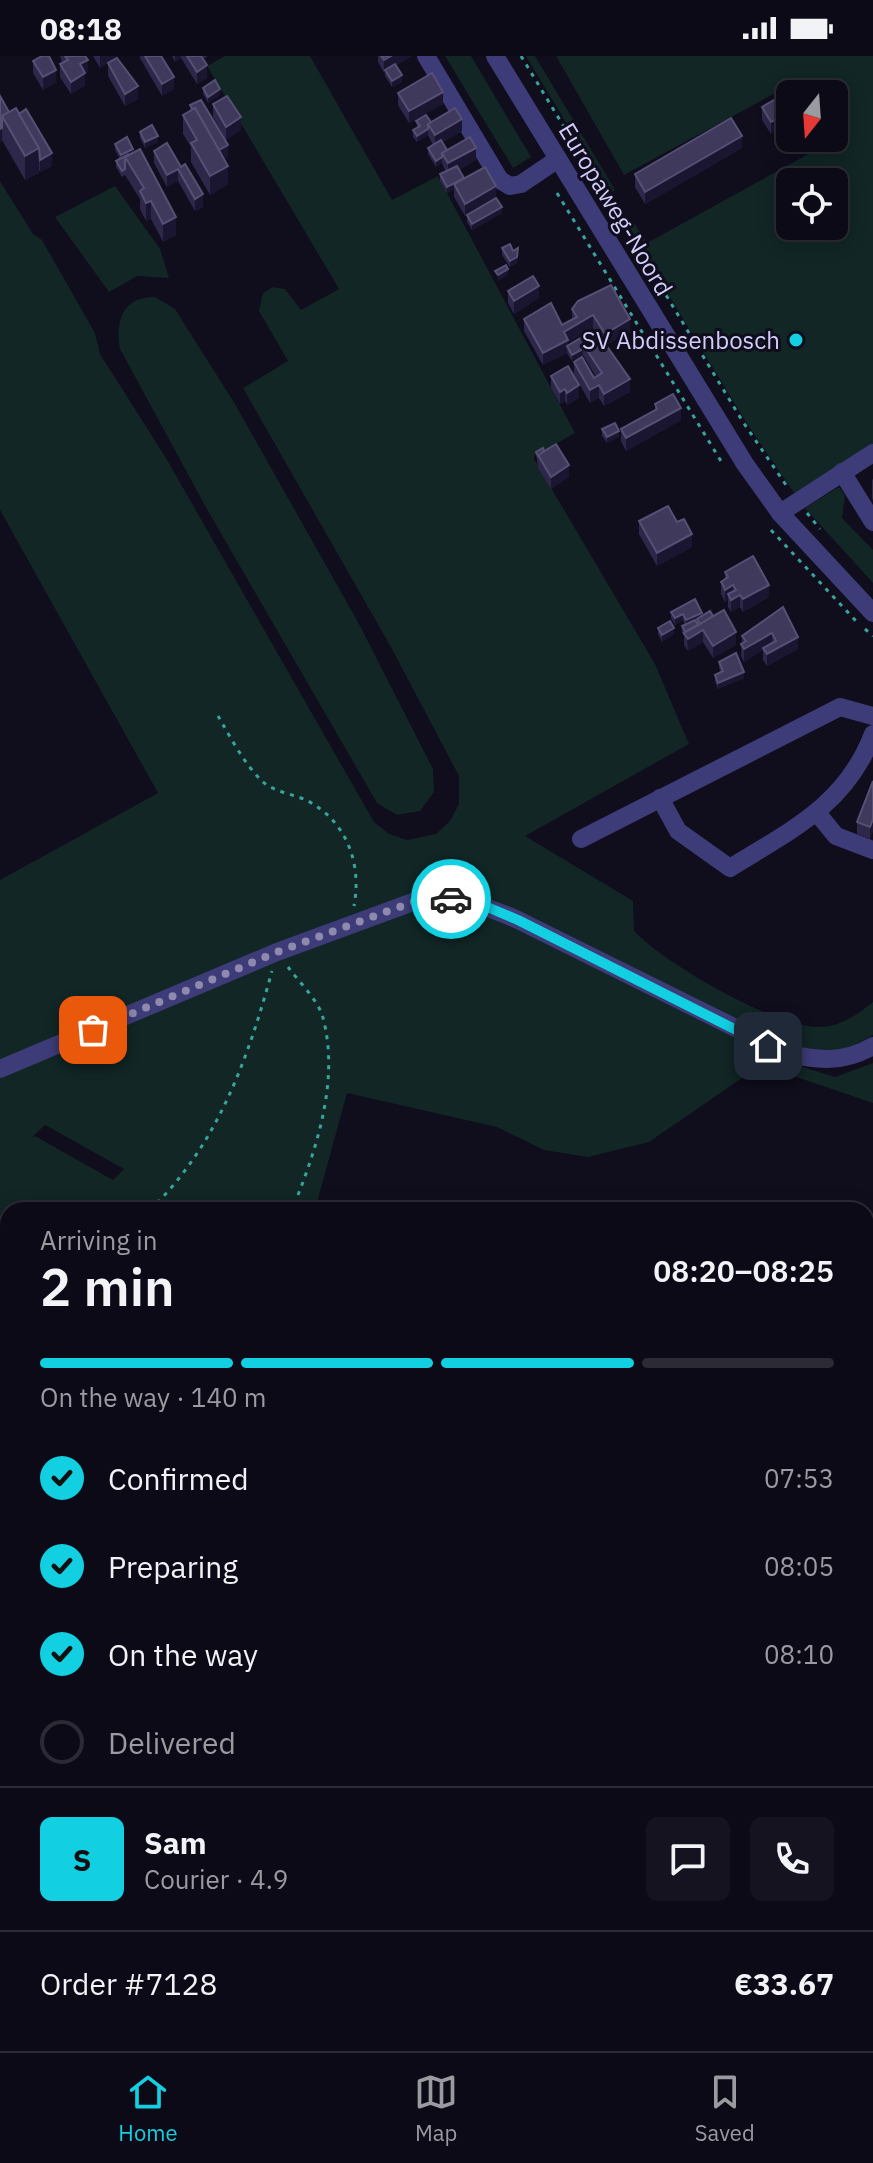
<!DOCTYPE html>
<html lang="en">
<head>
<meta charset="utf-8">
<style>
  body { margin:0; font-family:"IBM Plex Sans",sans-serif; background:#15131f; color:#f1f3f6; height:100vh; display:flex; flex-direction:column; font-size:30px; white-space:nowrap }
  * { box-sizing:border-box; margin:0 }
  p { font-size:26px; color:#9a9aa1 }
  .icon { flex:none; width:44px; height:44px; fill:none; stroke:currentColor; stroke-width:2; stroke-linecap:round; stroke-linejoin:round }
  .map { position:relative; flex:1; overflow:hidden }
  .sheet { position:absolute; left:0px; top:1146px; width:874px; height:850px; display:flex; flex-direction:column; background:#0c0a16; border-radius:24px 24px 0 0; box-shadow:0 4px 20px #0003,0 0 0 2px #2c2b35 }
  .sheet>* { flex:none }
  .needle { width:52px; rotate:197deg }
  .controls { position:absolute; left:776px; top:24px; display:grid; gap:16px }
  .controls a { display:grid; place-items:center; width:72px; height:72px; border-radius:12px; background:#0c0a16; box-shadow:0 4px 20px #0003,0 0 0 2px #2c2b35; font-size:40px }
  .pin { position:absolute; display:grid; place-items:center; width:68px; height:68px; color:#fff; margin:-34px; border-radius:16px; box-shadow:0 4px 12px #0006 }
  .courier { position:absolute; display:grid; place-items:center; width:80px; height:80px; margin:-40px; border:6px solid #12d0e1; border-radius:50%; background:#fff; color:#222; box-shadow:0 2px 10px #0007 }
  .head em { font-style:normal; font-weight:600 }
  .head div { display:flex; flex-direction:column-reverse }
  .head { display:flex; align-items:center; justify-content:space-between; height:136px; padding:0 40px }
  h1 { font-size:52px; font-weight:600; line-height:60px }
  .bar { display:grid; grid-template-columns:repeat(4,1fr); gap:12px 8px; align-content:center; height:96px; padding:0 40px }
  .bar i { height:10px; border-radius:6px; background:#2c2b35 }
  .bar .active { background:#12d0e1 }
  .bar p { grid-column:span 4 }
  .line { display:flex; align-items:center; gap:20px; padding:0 40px; border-top:2px solid #2c2b35 }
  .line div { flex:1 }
  .round { display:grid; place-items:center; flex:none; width:84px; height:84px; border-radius:12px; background:#15131f }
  ol { padding:0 40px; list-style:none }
  li { display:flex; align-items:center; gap:24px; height:88px }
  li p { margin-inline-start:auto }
  li .icon { padding:8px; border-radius:50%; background:#12d0e1; color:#111; stroke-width:4 }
  li:last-child { color:#9a9aa1 }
  li i { width:44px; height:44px; border:4px solid #2c2b35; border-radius:50% }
  .status { display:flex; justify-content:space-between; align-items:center; height:56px; padding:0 40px; background:#0c0a16; direction:ltr }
  .status svg { height:22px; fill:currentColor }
  .dock { display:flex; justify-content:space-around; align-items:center; height:112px; border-top:2px solid #2c2b35; background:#0c0a16; font-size:22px; color:#9a9aa1 }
  .dock a { display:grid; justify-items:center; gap:4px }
  .dock .active { color:#12d0e1 }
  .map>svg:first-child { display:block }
</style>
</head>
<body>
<div class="status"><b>08:18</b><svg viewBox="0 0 49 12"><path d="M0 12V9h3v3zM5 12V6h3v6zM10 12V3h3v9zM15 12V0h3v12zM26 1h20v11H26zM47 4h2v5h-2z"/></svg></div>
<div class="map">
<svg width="873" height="1995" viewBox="0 0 873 1995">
  <rect width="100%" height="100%" fill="#100d1d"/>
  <g fill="#112625" fill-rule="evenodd">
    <path d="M225 0H310L392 144 438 120 575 377 534 400V403L655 608 689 688 525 780 633 845 634 875C665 908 773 970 818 971 840 971 857 959 873 946V979C826 1005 822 997 772 984L756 997 835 1021 873 1007V1047L761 1009 649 1086 588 1101 544 1094 497 1071 347 1037 315 1154H8V1421L0 1416V824L158 737 0 454V125L33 178 42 184 95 277 100 298 166 402 374 766 389 778 407 784 436 778 450 765 459 748V720L392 593 243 332 288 305 259 255 263 237 273 231 285 233 301 254 339 233 207 10ZM45 1069 124 1113 113 1124 35 1080 31 1082Z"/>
    <path d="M445 0H471L531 101 513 112Z"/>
    <path d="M526 0H535L615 134 609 138Z"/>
    <path d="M556 0H873V390L794 437 746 366 626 169 633 165 647 187 810 97 804 82H834V38H790V55L779 35 624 119ZM790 126H834V170H790Z"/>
    <path d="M115 130 160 193 169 222 137 220 109 236 55 161Z"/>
    <path d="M155 241 175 253 235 348 358 566 433 713 434 736 420 755 397 759 377 747 208 455 120 293C115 265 122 241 155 241Z"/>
    <path d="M839 431 845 439 842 462 873 494V527L805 452Z"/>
    <path d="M873 1258V1421L866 1425V1262Z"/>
    <path d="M0 1424 8 1429V1988H866V1984L873 1987V1995H0Z"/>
    <path d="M873 1515V1978L866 1975V1518Z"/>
  </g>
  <path fill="#112541" d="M873 1421V1515L866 1518V1425Z"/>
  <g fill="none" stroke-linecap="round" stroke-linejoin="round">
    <g stroke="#37a59d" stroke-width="3" stroke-dasharray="4 6" stroke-linecap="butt">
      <path d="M521 0 743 366 788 432"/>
      <path d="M557 137 724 410"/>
      <path d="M807 457 820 473"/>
      <path d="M771 474 856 565"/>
      <path d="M865 573 873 580"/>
      <path d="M218 660C231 682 244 708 263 726 274 736 294 738 308 745 347 766 362 808 354 850"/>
      <path d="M288 911C299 926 319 945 323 962 340 1025 316 1095 292 1154"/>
      <path d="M150 1154C217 1090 248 1003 272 915"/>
      <path d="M0 1282 8 1276"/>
      <path d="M866 1384 873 1381"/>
      <path d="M0 1420 8 1425"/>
      <path d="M866 1692 873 1690"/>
      <path d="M0 1706 8 1705"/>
      <path d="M866 1790 873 1793"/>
      <path d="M866 1980 873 1983"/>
      <path d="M486 1988 495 1995"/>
    </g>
    <g stroke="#3d3c78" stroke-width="18">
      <path d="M426 0 500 124 510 130 521 128 558 103"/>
      <path d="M495 0 745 408 780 457 873 557"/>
      <path d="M842 416 873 466"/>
      <path d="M780 457 873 397"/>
      <path d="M660 742 678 775 730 812C791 774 846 749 873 678"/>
      <path d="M818 758 836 780 873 794"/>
      <path d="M581 783 840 651 873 660"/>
      <path d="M0 1013 277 896 421 843C456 840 486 850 518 864L786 997C818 1005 844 1007 873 990"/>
    </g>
  </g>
  <g fill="#2d2749" fill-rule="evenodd">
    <path d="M60 0H85L88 16 85 18V30L71 38 60 21V8L62 7Z"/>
    <path d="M93 0H117V1L100 12Z"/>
    <path d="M140 0H161L174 33 162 40 140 2Z"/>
    <path d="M172 0H208L203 3 207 22 197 28 181 2 175 6Z"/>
    <path d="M378 0H412L396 9 402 26 392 31 385 20V16L384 17 378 6Z"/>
    <path d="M33 5 56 26 43 34 33 17Z"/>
    <path d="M108 7 138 43 125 50 108 20Z"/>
    <path d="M203 32 220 39 208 47 203 38Z"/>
    <path d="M398 37 443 48 409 67 398 49Z"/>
    <path d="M0 40 9 56 52 110 40 116 39 114V117L25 124 2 84 0 86Z"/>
    <path d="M213 48 241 74 226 84 213 61Z"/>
    <path d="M190 49 228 101 224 103 228 128 210 139 191 106V91L183 78V59L190 55Z"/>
    <path d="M762 51 789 68 771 78 762 64Z"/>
    <path d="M416 65 431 66 462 75 443 86 447 94 476 104 459 114 464 123 496 142 502 157 472 174 467 166V159L494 143 465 160 454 141V133L447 137 440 125V118L446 116 442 107 436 111 428 98V92L433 89 428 79 417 86 413 81V74L417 72Z"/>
    <path d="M140 76 158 86 145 92 140 82Z"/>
    <path d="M115 88 133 96 176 179 163 186 151 163 146 165 140 153V143L125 119 122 121 116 111V105L120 103 115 94Z"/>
    <path d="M742 92 645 148 635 131V118Z"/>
    <path d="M154 95 181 111 203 151 195 155 178 125 167 131 154 107Z"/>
    <path d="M502 192 513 195 518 198 517 207 510 211 502 199Z"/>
    <path d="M508 235 539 242 514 258 508 247Z"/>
    <path d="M572 253 630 263V276L606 289 630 336 604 350 599 342 590 347 574 318V306L594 322 596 321 583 299 572 305 567 297 543 309 524 275V263L562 269 572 264ZM593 272 598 280 592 283 568 290V286Z"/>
    <path d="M551 320 579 342 567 349 565 345 560 348 551 332Z"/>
    <path d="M655 348 681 364 626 395 621 385V373L655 354Z"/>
    <path d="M602 373 619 381 607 387 602 380Z"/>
    <path d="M536 396 569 421 551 433 538 412Z"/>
    <path d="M873 423V445L872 442V424Z"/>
    <path d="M639 465 677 466 692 491 657 510 639 478Z"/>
    <path d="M725 516 769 541 743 556 740 551 731 556 728 551V544L725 546 721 538V526L725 523Z"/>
    <path d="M783 551 798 593 767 610 763 604V594L744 606 741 600 742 580Z"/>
    <path d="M671 556 702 560H713L736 589 713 602 703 586 688 595 684 589V580L682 577V570L685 569 683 564 675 569 671 562Z"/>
    <path d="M658 572 674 578 662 586 658 578Z"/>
    <path d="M719 606 744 622 718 633 715 626V619L721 616 719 612Z"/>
    <path d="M873 725 870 783 857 778V766Z"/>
  </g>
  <g fill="#1a1530">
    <path d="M100 0H117V1L100 12Z"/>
    <path d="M175 0H181V2L175 6Z"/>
    <path d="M391 0H412L384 17V4Z"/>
    <path d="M88 4V16L85 18V30L71 38V26L80 8Z"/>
    <path d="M207 9V22L197 28V16Z"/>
    <path d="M56 14V26L43 34V21Z"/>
    <path d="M402 19V26L392 31V25Z"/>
    <path d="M174 21V33L162 40V28Z"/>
    <path d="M138 30V43L125 50V38Z"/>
    <path d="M220 33V39L208 47V41Z"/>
    <path d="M443 36V48L409 67V55Z"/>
    <path d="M789 56V68L771 78V66Z"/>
    <path d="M241 61V74L226 84V71Z"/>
    <path d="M462 63V75L435 91V79Z"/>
    <path d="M2 72V84L0 86V73Z"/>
    <path d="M428 73V79L417 86V80Z"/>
    <path d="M158 80V86L145 92V86Z"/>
    <path d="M742 80V92L645 148V136Z"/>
    <path d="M228 89V101L219 106V94Z"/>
    <path d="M39 92V117L25 124V100Z"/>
    <path d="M476 92V104L448 120V107Z"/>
    <path d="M133 93V99L125 101 121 105V99Z"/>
    <path d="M52 97V110L40 116V104Z"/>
    <path d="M442 101V107L436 111V105Z"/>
    <path d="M228 110V128L210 139V120Z"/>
    <path d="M178 113V125L167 131V119Z"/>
    <path d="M464 122V128H454V133L447 137V131Z"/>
    <path d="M496 130V142L465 160V148Z"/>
    <path d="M203 138V151L195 155V143Z"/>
    <path d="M151 145V163L146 165V147Z"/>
    <path d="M502 151V157L472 174V168Z"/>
    <path d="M176 161V179L163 186V168Z"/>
    <path d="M518 192 517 207 510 211V205Z"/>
    <path d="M508 213V219L498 225V219Z"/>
    <path d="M539 230V242L514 258V245Z"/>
    <path d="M593 259V272L568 286 567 297 543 309V297L564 276Z"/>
    <path d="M630 263V276L605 290V278Z"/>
    <path d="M583 293V299L572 305V299Z"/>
    <path d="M630 323V336L604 350V338Z"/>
    <path d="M579 329V342L567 349V337Z"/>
    <path d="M599 329V342L590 347V334Z"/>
    <path d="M565 333V345L560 348V336Z"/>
    <path d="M681 352V364L626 395V382Z"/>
    <path d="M619 375V381L607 387V381Z"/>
    <path d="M569 409V421L551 433V421Z"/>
    <path d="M692 478V491L657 510V497Z"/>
    <path d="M733 529V542L728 538V544L725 546V534Z"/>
    <path d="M769 529V541L743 556V543Z"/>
    <path d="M740 539V551L731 556V544Z"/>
    <path d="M702 557V563H697V565L686 571V564Z"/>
    <path d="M683 558V564L675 569V562Z"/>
    <path d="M715 569 703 576V586L688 595 687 581Z"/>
    <path d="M674 572V578L662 586V579Z"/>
    <path d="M736 576V589L713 602V590Z"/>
    <path d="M772 577V589L763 592V594L744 606V593Z"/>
    <path d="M798 581V593L767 610V598Z"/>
    <path d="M744 616V622L718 633V627Z"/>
    <path d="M873 763V776L870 783V771Z"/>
  </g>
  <g fill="#3f395c" stroke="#565075" stroke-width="2">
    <path d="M42 0H49L56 14 43 21 33 5Z"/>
    <path d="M65 0H85L88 4 80 8 85 17 71 26 60 8 68 4Z"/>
    <path d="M145 0H161L174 21 162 28Z"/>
    <path d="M187 0H201L207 9 197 16Z"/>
    <path d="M381 0H391L384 4Z"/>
    <path d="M117 2 138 30 125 38 108 7Z"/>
    <path d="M395 8 402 19 392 25 385 14Z"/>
    <path d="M432 17 443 36 409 55 398 37Z"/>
    <path d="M215 24 220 33 208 41 203 32Z"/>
    <path d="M0 40 9 56 2 60V72L0 73Z"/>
    <path d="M227 40 241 61 226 71 213 48Z"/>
    <path d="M781 40 789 56 771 66 762 51Z"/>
    <path d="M201 44 228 89 219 94 195 52 193 54 190 49Z"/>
    <path d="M16 52 39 92 25 100 2 60Z"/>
    <path d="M195 52 228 110 210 120 191 87 197 84 183 59Z"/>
    <path d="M455 52 462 63 435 79 428 68Z"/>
    <path d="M26 53 52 97 40 104 39 92 19 58Z"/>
    <path d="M426 59 431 66 428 68V73L417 80 413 74 420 70 416 65Z"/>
    <path d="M731 62 742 80 645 136 635 118Z"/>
    <path d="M152 69 158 80 145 86 140 76Z"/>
    <path d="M127 81 133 93 121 99 115 88Z"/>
    <path d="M470 81 476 92 448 107 442 97Z"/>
    <path d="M441 84 447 94 442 97V101L436 105 428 92Z"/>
    <path d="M167 87 181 111 185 108 203 138 195 143 178 113 167 119 154 95Z"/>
    <path d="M140 93 176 161 163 168 151 145 146 147 140 135 144 132 125 101Z"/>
    <path d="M129 98 125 101V113L122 115 116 105Z"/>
    <path d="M457 110 464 122 447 131 440 118Z"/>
    <path d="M485 111 496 130 465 148 454 128Z"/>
    <path d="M496 142 502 151 472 168 467 159Z"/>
    <path d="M510 188 513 195 518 192 517 201 510 205 502 192Z"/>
    <path d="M506 209 508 213 498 219 495 215Z"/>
    <path d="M533 220 539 230 514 245 508 235Z"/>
    <path d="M611 229 630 263 605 278 593 259 564 276 568 284 543 297 524 263 551 247 562 269 577 261 572 253 578 245Z"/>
    <path d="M589 277 592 283 583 288V293L572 299 567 290Z"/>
    <path d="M599 279 630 323 604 338 599 329 590 334 574 306 582 301 594 322 602 317 583 288Z"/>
    <path d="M568 310 579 329 567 337 565 333 560 336 551 320Z"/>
    <path d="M673 338 681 352 626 382 621 373 657 353 655 348Z"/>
    <path d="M615 367 619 375 607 381 602 373Z"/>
    <path d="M556 388 569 409 551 421 538 399Z"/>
    <path d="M543 392 544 395 538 400 536 396Z"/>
    <path d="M668 450 677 466 684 463 692 478 657 497 639 465Z"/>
    <path d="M753 500 769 529 743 543 740 539 731 544 728 538 736 534 733 529 725 534 723 529 721 526 728 521 725 516Z"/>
    <path d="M695 543 702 557 686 564 683 558 675 562 671 556Z"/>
    <path d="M783 551 798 581 767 598 763 592 776 585 772 577 744 593 741 588 746 585 742 580Z"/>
    <path d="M724 554 736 576 713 590 703 574 688 583 684 577Z"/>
    <path d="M710 555 713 560 700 568 697 563Z"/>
    <path d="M695 564 698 569 685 576 682 570Z"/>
    <path d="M670 565 674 572 662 579 658 572Z"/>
    <path d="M736 597 744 616 718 627 715 619 723 615 719 606Z"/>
    <path d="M873 725V763L870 771 857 766Z"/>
  </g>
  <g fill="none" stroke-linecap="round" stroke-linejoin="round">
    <path stroke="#8e8aad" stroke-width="8" stroke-dasharray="0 14.4" d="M93 974 277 896 421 843H451"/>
    <path stroke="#12d0e1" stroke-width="10" d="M451 843 485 850 518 864 768 990"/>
  </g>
  <circle fill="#12d0e1" stroke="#100d1d" stroke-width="3" cx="796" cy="284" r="8"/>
  <g text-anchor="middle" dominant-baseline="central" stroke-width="6" stroke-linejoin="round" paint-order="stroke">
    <g font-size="24" fill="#d2cdfb" stroke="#100d1d">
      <text transform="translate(616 153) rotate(59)">Europaweg-Noord</text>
    </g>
    <g font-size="24" fill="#d2cdfb" stroke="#100d1d" text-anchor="end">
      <text x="780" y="284">SV Abdissenbosch</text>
    </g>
  </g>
</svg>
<div class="controls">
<a><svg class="needle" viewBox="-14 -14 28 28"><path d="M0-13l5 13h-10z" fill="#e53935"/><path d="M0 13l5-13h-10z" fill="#9a9aa1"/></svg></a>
<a><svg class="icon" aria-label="locate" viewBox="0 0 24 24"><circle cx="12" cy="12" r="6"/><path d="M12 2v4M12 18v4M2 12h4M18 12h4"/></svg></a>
</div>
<div class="pin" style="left:93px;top:974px;background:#ea580c"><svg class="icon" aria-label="bag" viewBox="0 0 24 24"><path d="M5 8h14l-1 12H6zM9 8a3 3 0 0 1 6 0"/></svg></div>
<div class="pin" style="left:768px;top:990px;background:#1f2937"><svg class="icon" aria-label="home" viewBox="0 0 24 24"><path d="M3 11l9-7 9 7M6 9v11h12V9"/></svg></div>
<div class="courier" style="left:451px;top:843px"><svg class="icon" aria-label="car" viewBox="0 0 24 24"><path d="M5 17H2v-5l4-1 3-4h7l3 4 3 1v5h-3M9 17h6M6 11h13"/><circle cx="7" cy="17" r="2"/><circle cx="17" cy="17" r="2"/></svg></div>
<section class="sheet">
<div class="head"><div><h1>2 min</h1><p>Arriving in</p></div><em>08:20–08:25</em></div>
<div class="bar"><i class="active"></i><i class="active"></i><i class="active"></i><i></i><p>On the way · 140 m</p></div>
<ol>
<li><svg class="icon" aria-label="check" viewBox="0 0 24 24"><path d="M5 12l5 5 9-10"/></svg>Confirmed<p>07:53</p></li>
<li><svg class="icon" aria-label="check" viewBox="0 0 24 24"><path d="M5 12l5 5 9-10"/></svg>Preparing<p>08:05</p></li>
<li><svg class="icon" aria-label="check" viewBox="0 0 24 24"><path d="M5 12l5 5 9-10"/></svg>On the way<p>08:10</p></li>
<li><i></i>Delivered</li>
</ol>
<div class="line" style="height:144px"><b class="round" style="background:#12d0e1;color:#111">S</b><div><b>Sam</b><p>Courier · 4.9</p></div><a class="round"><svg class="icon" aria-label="chat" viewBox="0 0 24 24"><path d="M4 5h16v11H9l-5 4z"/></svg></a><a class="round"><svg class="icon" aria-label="phone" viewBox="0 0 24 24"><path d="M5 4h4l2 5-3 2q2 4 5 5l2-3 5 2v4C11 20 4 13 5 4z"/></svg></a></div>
<div class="line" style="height:104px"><div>Order #7128</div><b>€33.67</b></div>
</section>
</div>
<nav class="dock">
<a class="active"><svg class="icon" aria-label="home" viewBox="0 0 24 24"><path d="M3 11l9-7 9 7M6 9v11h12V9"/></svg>Home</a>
<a><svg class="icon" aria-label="map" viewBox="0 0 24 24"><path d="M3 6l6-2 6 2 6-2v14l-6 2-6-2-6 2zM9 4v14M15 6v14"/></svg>Map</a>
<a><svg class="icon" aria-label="saved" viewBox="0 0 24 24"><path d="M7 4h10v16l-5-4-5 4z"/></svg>Saved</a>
</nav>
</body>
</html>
